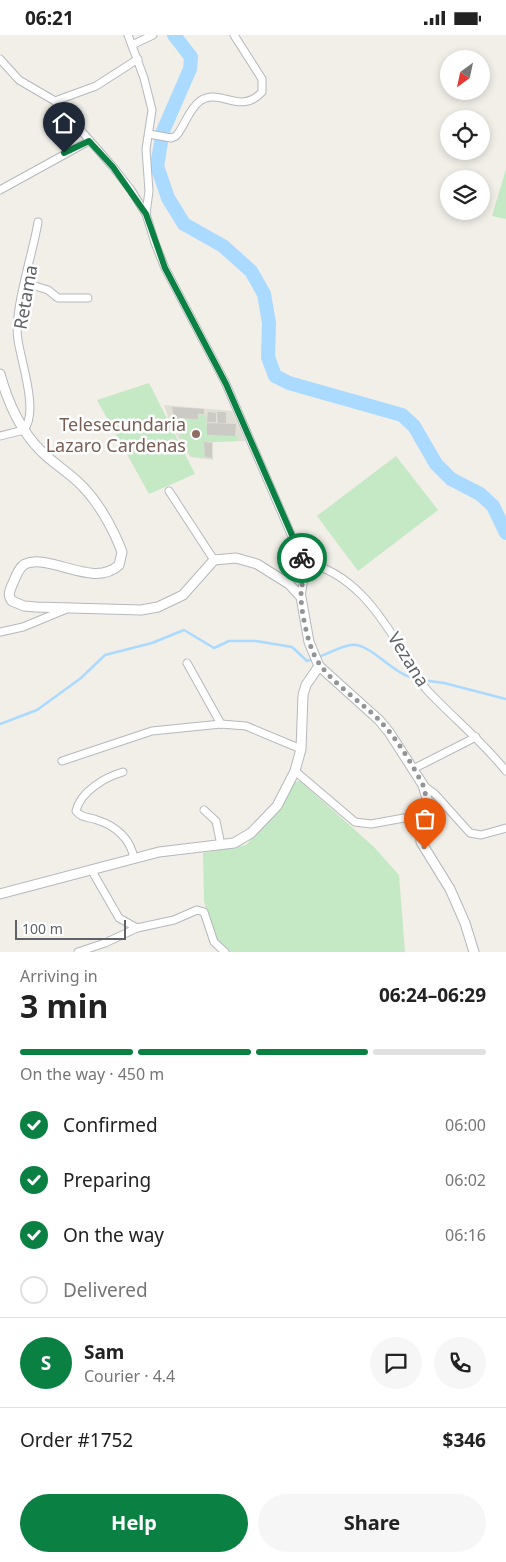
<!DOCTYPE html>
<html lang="en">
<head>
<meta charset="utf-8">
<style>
  body { margin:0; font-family:"Noto Sans",sans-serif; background:#f6f6f6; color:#222; height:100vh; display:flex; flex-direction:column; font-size:19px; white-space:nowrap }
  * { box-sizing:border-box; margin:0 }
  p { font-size:16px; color:#767676 }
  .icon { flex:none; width:28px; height:28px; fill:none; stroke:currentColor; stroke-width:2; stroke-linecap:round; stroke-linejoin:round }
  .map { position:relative; height:917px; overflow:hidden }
  .drawer { display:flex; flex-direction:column; background:#fff; flex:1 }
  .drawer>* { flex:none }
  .needle { width:32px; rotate:213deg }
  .controls { position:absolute; left:440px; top:15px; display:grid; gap:10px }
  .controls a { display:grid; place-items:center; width:50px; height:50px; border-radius:50%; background:#fff; box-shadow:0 2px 8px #0003; font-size:25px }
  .scale { position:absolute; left:15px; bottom:12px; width:111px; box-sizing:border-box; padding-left:5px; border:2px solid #5f6368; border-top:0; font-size:14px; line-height:18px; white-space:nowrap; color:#5f6368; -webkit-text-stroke:4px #fff; paint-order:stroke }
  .pin { position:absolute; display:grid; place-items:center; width:42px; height:42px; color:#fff; margin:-51px -21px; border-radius:50% 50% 50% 0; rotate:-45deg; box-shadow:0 0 5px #0007 }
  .pin .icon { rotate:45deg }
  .courier { position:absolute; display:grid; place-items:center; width:50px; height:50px; margin:-25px; border:4px solid #0b8043; border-radius:50%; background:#fff; color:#222; box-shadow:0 1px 6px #0007 }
  .headline em { font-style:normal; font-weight:700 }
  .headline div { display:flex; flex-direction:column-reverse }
  .headline { display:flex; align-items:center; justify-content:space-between; height:85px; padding:0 20px }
  h1 { font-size:32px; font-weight:700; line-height:38px }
  .bar { display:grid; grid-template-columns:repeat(4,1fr); gap:8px 5px; align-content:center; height:60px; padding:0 20px }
  .bar i { height:6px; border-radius:4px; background:#e0e0e0 }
  .bar .current { background:#0b8043 }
  .bar p { grid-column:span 4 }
  .line { display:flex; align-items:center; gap:12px; padding:0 20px; border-top:1px solid #e0e0e0 }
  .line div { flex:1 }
  .round { display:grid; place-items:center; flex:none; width:52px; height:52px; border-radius:26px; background:#f6f6f6 }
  ol { padding:0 20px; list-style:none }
  li { display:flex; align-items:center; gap:15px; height:55px }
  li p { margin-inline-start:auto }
  li .icon { padding:5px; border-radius:50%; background:#0b8043; color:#fff; stroke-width:4 }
  li:last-child { color:#767676 }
  li i { width:28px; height:28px; border:2px solid #e0e0e0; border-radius:50% }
  .button { display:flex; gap:10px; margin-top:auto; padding:10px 20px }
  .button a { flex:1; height:58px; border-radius:30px; background:#0b8043; color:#fff; font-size:20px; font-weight:700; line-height:58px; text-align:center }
  .button a+a { background:#f6f6f6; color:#222 }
  .status { display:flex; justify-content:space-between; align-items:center; height:35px; padding:0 25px; background:#fff; direction:ltr }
  .status svg { height:14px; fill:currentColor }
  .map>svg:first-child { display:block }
</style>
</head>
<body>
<div class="status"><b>06:21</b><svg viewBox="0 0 49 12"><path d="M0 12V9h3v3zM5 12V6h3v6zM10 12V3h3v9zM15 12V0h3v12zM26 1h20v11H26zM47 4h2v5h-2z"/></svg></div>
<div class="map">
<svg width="506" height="917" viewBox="0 0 506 917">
  <rect width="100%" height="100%" fill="#f1efe8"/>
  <path fill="#e1ded6" d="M164 370 232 376 245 406 213 407V425L190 422 171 391Z"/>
  <g fill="#c5e8c5">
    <path d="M506 134V184L492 181Z"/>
    <path d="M149 348 195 439 149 459 97 365Z"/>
    <path d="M199 379 206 380 207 401H237V406L204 407 205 423 190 421 171 383 198 384Z"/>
    <path d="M396 421 438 475 358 536 317 481Z"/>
    <path d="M300 746 374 812 399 840 405 917H230L214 905 204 866 203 818 246 810 282 771 294 747Z"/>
  </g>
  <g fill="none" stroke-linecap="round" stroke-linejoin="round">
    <g stroke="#aadaff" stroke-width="2.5">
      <path d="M318 622C328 619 341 611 351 610 370 607 394 641 417 644"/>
      <path d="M422 645 444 648 506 664"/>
      <path d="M0 689 37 675 81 643 105 620 152 608 184 595 214 613 229 606H256L292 612 307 626 313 624"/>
    </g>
    <path stroke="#aadaff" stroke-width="14" d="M174 0 191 22 190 34 163 96 157 131 168 163 184 189 223 211 251 236 264 259 269 288 268 322 275 341 289 348 402 380 414 391 436 429 451 444 480 459 493 471 506 498"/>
  </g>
  <g fill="#cccac5">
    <path d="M172 372 204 374V379H198V384L174 383Z"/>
    <path d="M208 377 216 378V387H207Z"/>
    <path d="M217 377H226V388H218Z"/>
    <path d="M207 388 236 389 235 401 207 400Z"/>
    <path d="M204 407 212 408V423L205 422Z"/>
  </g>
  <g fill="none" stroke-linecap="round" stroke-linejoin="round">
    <defs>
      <g id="minor">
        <path d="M128 0 144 43 152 75 146 114 149 156 146 179 155 208 165 233 226 349 303 527 304 542 301 562"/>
        <path d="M132 10 153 0"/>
        <path d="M0 24 19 45 55 66 113 132 131 155 146 179"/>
        <path d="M55 66 96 51 138 24"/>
        <path d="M149 99 171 103 176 101C185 91 188 75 200 66 220 52 240 81 262 57V44L234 0"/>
        <path d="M0 155 89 106"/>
        <path d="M25 248 48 255 58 263H88"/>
        <path d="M0 401 24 395C39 376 21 327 18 305 13 276 33 219 38 187"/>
        <path d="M169 456 214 525"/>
        <path d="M303 527C352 536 380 579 404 618 411 630 418 644 426 654 452 682 482 706 506 736"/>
        <path d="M0 597 23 592 69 573"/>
        <path d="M187 628 221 689"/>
        <path d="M62 726 152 696 221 689 246 691 301 714"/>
        <path d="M413 734 476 702"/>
        <path d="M295 736 355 787 371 789 404 783H423"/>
        <path d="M123 737C105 742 80 757 76 776 81 783 89 782 97 785 116 791 131 804 134 824"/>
        <path d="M423 750 435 759 470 798 481 800 506 793"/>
        <path d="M204 775 216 786 221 810"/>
        <path d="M92 836 119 883 137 893"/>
        <path d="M78 917 105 908 137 893 174 885 197 875 204 877 214 907 225 917"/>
      </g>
      <g id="tertiary">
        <path d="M0 339C8 368 20 395 41 416 52 427 66 436 77 446 97 464 113 493 122 517L119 530C94 554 50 518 25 529 18 533 16 542 13 548 10 555 7 560 12 566L24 571 36 572 141 575 158 572 183 560 214 525 236 523 257 529 289 549 301 562 309 607 319 631 379 685 389 697 423 750 427 764 421 792V807L450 854 465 888 474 917"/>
        <path d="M0 859 159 817 234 808 251 798 277 771 295 736 301 714 303 660 306 650 319 631"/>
      </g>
    </defs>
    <use href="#minor" stroke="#b5b8bc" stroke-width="9"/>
    <use href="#tertiary" stroke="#b5b8bc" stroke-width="11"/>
    <use href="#minor" stroke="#fff" stroke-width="7"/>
    <use href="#tertiary" stroke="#fff" stroke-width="9"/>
  </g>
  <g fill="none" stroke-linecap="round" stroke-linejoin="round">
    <path stroke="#929495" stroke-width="5" stroke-dasharray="0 9" d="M302 523C307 536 301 548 301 561 301 575 307 604 313 617 323 643 359 664 379 685 396 702 410 726 422 748 433 769 414 793 425 814"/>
    <path stroke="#0b8043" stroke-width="6" d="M64 118 89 106 113 132 146 179 165 233 226 349 302 523"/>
  </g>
  <circle fill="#8d6e63" stroke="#fff" stroke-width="2" cx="196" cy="399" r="5"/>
  <g text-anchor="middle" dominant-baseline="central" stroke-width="5" stroke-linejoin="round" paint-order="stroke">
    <g font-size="18" fill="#5f6368" stroke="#fff">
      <text transform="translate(25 262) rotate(-80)">Retama</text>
      <text transform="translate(409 624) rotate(58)">Vezana</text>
    </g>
    <g font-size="18" fill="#785e54" stroke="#fff" text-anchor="end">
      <text x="186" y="389">Telesecundaria<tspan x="186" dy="21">Lazaro Cardenas</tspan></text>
    </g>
  </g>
</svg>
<div class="controls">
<a><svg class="needle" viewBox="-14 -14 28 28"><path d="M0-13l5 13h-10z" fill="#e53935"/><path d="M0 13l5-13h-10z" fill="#767676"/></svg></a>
<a><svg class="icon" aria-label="locate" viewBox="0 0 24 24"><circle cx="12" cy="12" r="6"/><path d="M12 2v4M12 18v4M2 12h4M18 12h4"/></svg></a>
<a><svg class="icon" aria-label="layers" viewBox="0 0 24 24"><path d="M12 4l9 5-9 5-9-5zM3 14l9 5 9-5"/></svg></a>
</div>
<div class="scale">100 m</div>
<div class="pin" style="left:425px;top:814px;background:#ea580c"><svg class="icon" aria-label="bag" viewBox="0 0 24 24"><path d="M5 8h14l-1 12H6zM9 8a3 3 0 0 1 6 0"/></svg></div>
<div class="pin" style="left:64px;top:118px;background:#1f2937"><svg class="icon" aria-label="home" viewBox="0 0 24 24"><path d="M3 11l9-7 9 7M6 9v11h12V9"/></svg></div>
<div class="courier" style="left:302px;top:523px"><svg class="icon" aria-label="bike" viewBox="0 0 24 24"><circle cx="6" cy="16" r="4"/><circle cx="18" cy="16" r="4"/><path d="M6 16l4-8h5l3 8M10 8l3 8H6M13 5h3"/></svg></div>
</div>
<section class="drawer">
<div class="headline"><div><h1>3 min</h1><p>Arriving in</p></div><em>06:24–06:29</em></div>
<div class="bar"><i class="current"></i><i class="current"></i><i class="current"></i><i></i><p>On the way · 450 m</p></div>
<ol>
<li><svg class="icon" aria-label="check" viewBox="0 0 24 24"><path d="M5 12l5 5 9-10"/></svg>Confirmed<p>06:00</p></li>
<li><svg class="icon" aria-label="check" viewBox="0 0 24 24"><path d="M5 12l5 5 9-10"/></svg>Preparing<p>06:02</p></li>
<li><svg class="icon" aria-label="check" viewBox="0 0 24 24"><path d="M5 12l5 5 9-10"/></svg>On the way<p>06:16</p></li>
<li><i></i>Delivered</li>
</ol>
<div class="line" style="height:90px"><b class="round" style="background:#0b8043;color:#fff">S</b><div><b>Sam</b><p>Courier · 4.4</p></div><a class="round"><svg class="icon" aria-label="chat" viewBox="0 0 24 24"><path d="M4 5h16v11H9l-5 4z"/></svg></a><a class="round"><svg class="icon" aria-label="phone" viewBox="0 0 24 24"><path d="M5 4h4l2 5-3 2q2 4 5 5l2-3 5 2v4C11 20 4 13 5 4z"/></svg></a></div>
<div class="line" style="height:65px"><div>Order #1752</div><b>$346</b></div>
<div class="button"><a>Help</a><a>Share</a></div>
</section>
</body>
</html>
